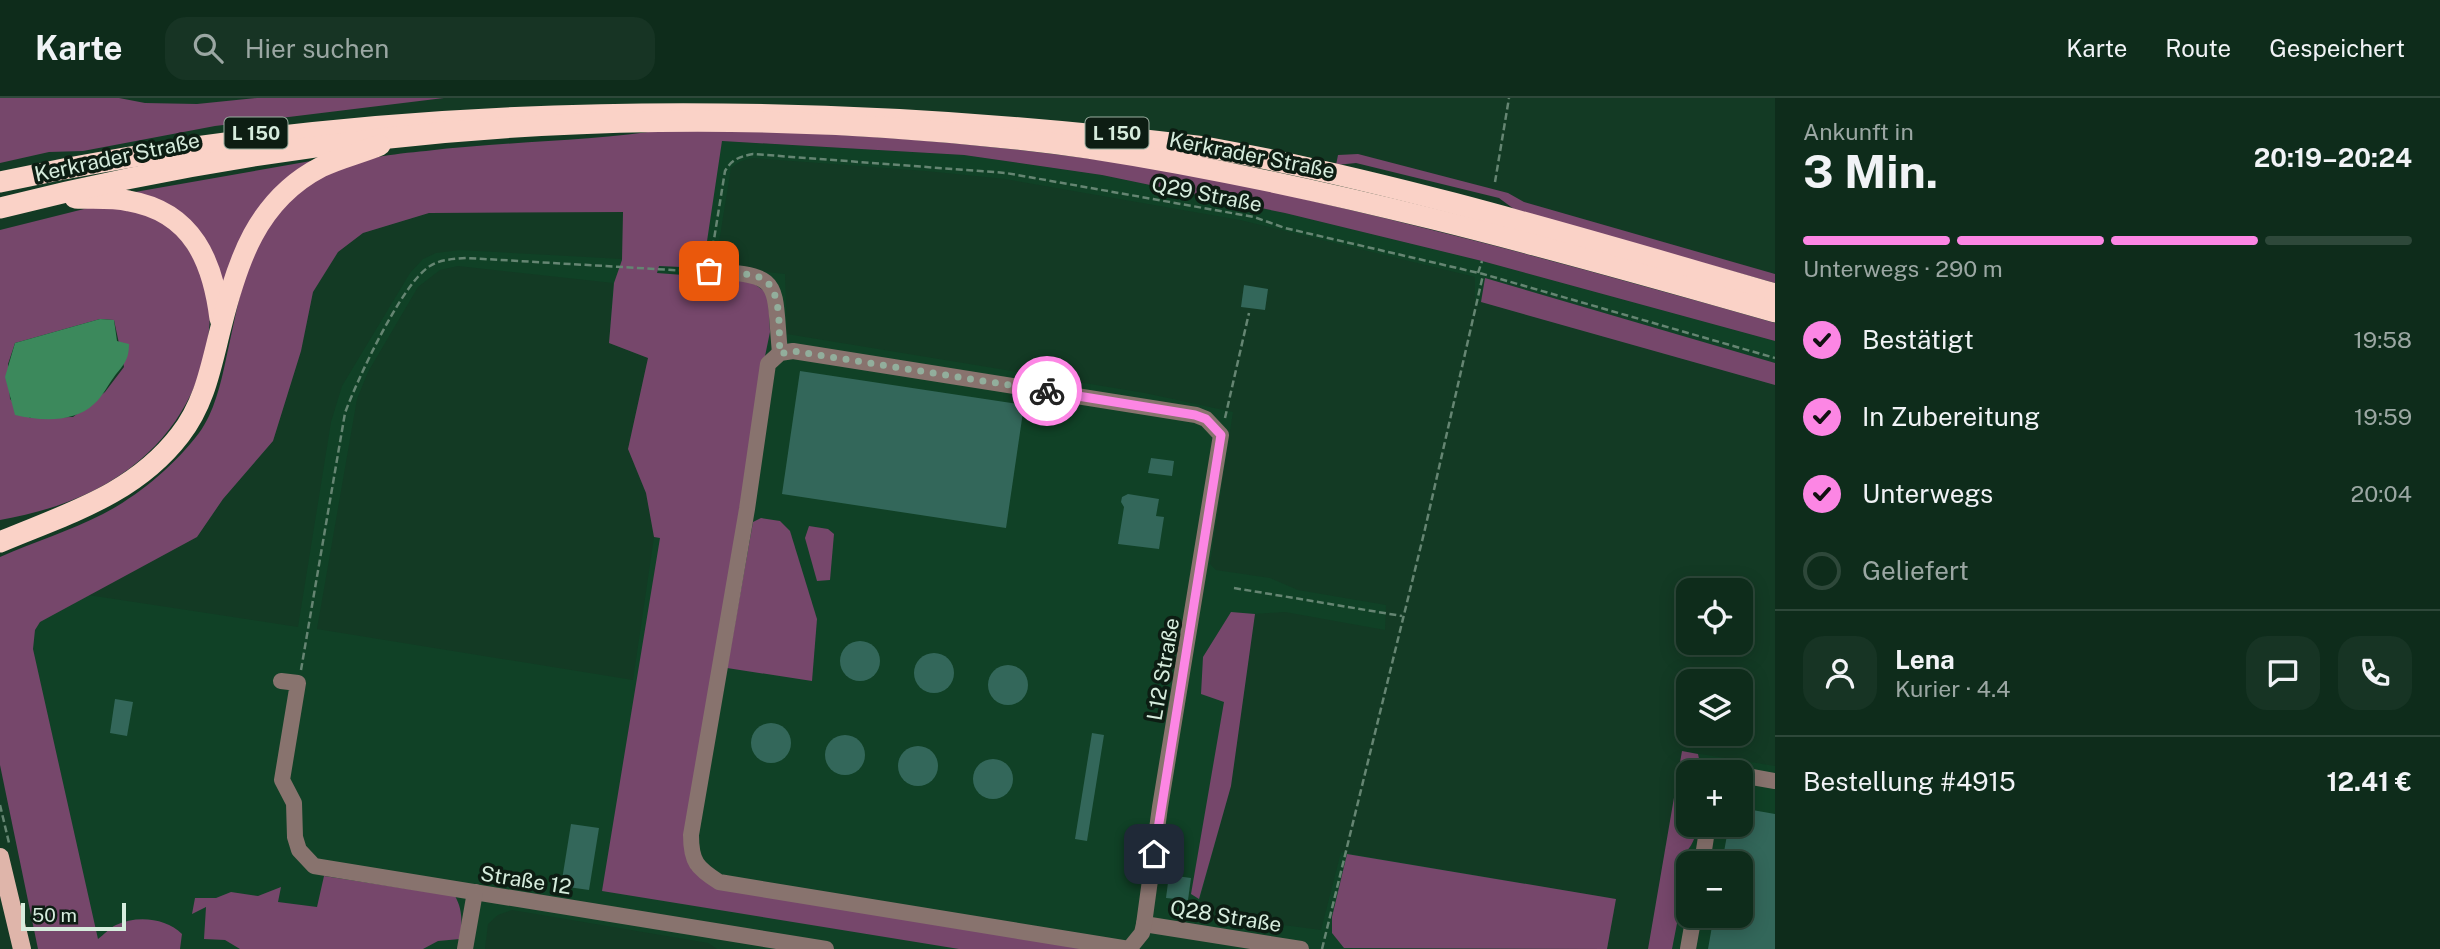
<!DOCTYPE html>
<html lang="de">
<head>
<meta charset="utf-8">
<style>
  body { margin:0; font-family:"Public Sans",sans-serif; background:#173424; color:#f1f3f6; height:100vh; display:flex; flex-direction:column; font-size:26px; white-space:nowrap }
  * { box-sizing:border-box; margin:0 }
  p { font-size:23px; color:#9ba7a3 }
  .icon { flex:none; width:38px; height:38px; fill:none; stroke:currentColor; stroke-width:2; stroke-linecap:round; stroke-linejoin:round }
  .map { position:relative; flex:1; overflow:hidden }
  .panel { display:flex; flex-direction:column; background:#0e2c1b; width:665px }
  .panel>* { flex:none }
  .tools { position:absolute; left:1676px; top:480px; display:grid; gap:14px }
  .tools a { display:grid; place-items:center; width:77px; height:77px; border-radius:14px; background:#0e2c1b; box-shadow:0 4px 18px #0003,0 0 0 2px #2e483a; font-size:35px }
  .scale { position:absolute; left:21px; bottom:18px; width:105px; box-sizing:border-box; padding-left:7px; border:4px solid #d6ecdd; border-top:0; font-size:19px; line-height:24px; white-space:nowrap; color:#d6ecdd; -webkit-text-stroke:5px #0d1d13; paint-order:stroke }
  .pin { position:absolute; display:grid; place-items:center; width:60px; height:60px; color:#fff; margin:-30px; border-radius:14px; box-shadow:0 4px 10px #0006 }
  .courier { position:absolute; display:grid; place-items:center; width:70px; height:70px; margin:-35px; border:5px solid #fc86e4; border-radius:50%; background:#fff; color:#222; box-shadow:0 2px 9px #0007 }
  .head em { font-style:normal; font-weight:700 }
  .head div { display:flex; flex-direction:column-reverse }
  .head { display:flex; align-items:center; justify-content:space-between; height:119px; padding:0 28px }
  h1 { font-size:46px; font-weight:700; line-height:52px }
  .bar { display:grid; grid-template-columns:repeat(4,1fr); gap:10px 7px; align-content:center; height:84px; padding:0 28px }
  .bar i { height:9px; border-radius:5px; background:#2e483a }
  .bar .on { background:#fc86e4 }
  .bar p { grid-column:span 4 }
  .line { display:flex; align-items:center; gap:18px; padding:0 28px; border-top:2px solid #2e483a }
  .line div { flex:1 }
  .round { display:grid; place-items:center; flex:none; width:74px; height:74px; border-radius:21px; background:#173424 }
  ol { padding:0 28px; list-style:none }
  li { display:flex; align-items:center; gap:21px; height:77px }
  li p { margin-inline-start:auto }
  li .icon { padding:7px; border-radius:50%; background:#fc86e4; color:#111; stroke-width:4 }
  li:last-child { color:#9ba7a3 }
  li i { width:38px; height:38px; border:4px solid #2e483a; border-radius:50% }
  header { display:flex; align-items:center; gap:42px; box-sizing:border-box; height:98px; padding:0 35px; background:#0e2c1b; border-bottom:2px solid #2e483a }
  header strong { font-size:33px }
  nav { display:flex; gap:38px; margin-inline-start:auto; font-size:24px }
  .search { width:490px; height:63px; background:#173424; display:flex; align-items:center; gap:18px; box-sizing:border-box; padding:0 24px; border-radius:21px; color:#9ba7a3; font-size:26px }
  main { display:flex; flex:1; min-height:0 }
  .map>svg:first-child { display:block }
</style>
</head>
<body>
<header>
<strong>Karte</strong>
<div class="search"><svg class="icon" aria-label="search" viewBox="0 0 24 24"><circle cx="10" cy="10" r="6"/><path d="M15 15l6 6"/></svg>Hier suchen</div>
<nav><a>Karte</a><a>Route</a><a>Gespeichert</a></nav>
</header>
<main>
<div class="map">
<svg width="1775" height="851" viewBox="0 0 1775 851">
  <rect width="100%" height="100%" fill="#133a24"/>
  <g fill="#104126" fill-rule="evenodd">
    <path d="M722 43 964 57 1102 77 1285 115 1482 163 1775 243V287L1475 202V179L1240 122 1005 81 925 73 753 60 741 63 731 70 716 163 719 168 731 170 785 176 787 236 1145 295 1233 314 1210 466 1216 472 1270 480 1298 492 1386 507 1385 532 1285 514 1255 516 1231 688 1198 809 1208 817 1321 832 1341 754 1616 801 1607 851H717L708 845 512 812 498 817 488 826 485 851H100L24 565 26 522 100 479 352 125 720 53ZM478 113 623 114 622 161 460 152 436 155 423 161 410 175 342 288 331 324 298 529 88 497 197 439 223 401 273 343 301 253 313 194 338 154 363 135 429 115ZM458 168 613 185 609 245 648 260 628 351 646 395 654 439 633 582 317 531 357 301 368 274 418 189 440 172Z"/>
    <path d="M1682 653 1775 668V851H1648ZM1689 674H1741V726H1689ZM1689 765H1741V817H1689Z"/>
  </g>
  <g fill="#76476b" fill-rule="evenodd">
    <path d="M0 0H119L145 5 197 6 257 0H444L215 28 83 53 49 54 0 65Z"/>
    <path d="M668 31C834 33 1000 45 1165 72 1224 82 1283 96 1342 110 1487 144 1631 184 1775 225V243L1482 163 1285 115 1102 77 964 57 722 43 703 170 659 168 657 175 749 182 768 196 770 234 764 263 691 771 1096 851H959L602 793 660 440 654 439 646 395 628 351 648 260 609 245 614 185 622 162 623 114 429 115 363 135 338 154 313 194 301 253 273 343 223 401 197 439 40 524 35 532 33 551 98 841C104 837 109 830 116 827 137 817 166 820 182 836L180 851H38L0 667V459C34 444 70 433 103 416 138 398 175 367 199 335 214 315 221 285 226 261 244 181 249 117 328 75 356 60 394 56 426 53 506 43 588 44 668 31Z"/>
    <path d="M1358 56 1508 95 1524 104 1775 176V185L1518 114 1499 100 1356 65 1336 67 1338 57Z"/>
    <path d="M328 60 308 68 224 195 218 169 135 94Z"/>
    <path d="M100 107C124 109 149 115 170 129 178 135 184 146 190 154 195 160 203 168 205 176 222 243 193 318 140 362 100 396 51 413 0 422V132ZM100 221 114 222 124 269 105 294 73 319 30 320 10 301 8 266 15 245Z"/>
    <path d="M1485 180 1775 265V287L1481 204Z"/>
    <path d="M761 420 780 423 790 433 817 521 812 583 727 570 753 424Z"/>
    <path d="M809 428 828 431 834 436 830 482 817 483 805 440Z"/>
    <path d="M1231 514 1255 516 1231 688 1199 801 1191 796 1224 604 1201 596 1203 559Z"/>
    <path d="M1682 653 1698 656 1702 674H1689V726H1698C1695 743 1690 754 1675 762L1676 767 1688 769 1672 851H1648Z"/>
    <path d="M1347 756 1616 801 1607 851 1344 850 1332 835V819Z"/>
    <path d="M324 778 455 798C463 812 462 826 460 841L438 843 423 851H240L225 842 204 841 206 809 192 816 195 800H216L231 794 258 798 281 789 278 804 317 809Z"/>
  </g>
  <path fill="#3c895c" d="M100 221 114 222 117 243 129 246C129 263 123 267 114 279 107 288 103 298 94 306 74 325 41 323 15 317L5 279 15 245Z"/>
  <g fill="#33675a">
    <path d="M1244 187 1268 191 1265 212 1241 209Z"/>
    <path d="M800 273 1024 307 1006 430 782 396Z"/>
    <path d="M1151 360 1174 363 1172 378 1148 375Z"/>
    <path d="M1128 396 1159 401 1156 418 1164 419 1159 451 1118 446 1124 409 1121 404 1122 399Z"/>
    <circle cx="860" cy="563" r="20"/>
    <circle cx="934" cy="575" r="20"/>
    <circle cx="1008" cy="587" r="20"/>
    <path d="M115 601 133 604 127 638 110 635Z"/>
    <circle cx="771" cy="645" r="20"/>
    <path d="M1092 635 1104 637 1087 743 1075 741Z"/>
    <circle cx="845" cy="657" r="20"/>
    <circle cx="918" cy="668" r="20"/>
    <circle cx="993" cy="681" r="20"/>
    <path d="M1741 710 1775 716V851H1708L1714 817H1741V765H1722L1729 726H1741Z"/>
    <path d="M571 726 599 730 589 792 561 788Z"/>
    <path d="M1169 777 1191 780 1188 802 1166 800Z"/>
  </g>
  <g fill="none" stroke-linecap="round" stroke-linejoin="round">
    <g stroke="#658572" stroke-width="2.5" stroke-dasharray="7 3.5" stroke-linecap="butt">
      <path d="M1495 84 1509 0"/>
      <path d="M711 160 725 73C732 61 739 59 753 56L1006 75 1254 119 1285 130 1483 176 1775 260"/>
      <path d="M1478 175 1482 163"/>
      <path d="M1225 320 1249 215"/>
      <path d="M1234 490 1402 518"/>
      <path d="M301 572 345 315C357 282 402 185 430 168 441 161 454 161 467 160L690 173"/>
      <path d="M0 707 9 745"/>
      <path d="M1322 851 1425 431 1483 177"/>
    </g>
    <g stroke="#88736e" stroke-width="16">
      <path d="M703 173C785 176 773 183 780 255"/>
      <path d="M281 583 298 585 282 682 294 705 295 739 299 752 314 768 826 851"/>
      <path d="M1741 677 1775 683"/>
      <path d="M1702 765 1708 726"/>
      <path d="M1144 826 1301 851"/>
      <path d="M465 851 475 794"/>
      <path d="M1129 851 719 784C697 770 691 764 691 737L747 411 768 266 780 255 793 253 1196 317 1206 321 1221 337 1160 709 1144 826 1142 835 1129 851"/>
      <path d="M1688 851 1694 817"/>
    </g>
    <path stroke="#dfb5aa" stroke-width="18" d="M0 759 22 851"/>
    <g stroke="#fad2c7" stroke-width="21">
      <path d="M0 84C389 0 811 0 1205 49 1398 84 1587 142 1775 196"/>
      <path d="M75 100C93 101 111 99 129 103 193 114 213 164 220 221"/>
      <path d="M0 110C355 20 725 0 1088 50 1321 86 1548 149 1775 214"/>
      <path d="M0 444C66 416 134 397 180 337 205 305 211 268 221 229 237 164 257 102 321 69 339 60 361 55 380 47"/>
    </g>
  </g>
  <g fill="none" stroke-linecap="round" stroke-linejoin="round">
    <path stroke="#92ae9c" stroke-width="7" stroke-dasharray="0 12.6" d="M709 173C724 175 745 174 759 179 784 188 778 234 780 256L793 253 1047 293"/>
    <path stroke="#fc86e4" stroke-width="9" d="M1047 293 1195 317 1206 321 1221 337 1154 756"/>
  </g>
  <g text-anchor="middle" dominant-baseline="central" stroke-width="7" stroke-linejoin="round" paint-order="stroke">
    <g fill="#0d1d13" stroke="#9aaea0" stroke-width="2">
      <rect x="224.5" y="19.5" width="63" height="31" rx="5"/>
      <rect x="1085.5" y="19.5" width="63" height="31" rx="5"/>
    </g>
    <g font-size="19" font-weight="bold" fill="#d6ecdd">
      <text x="256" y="35">L 150</text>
      <text x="1117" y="35">L 150</text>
    </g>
    <g font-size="21" fill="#d6ecdd" stroke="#0d1d13">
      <text transform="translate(1252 57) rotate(11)">Kerkrader Straße</text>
      <text transform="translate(117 59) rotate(-12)">Kerkrader Straße</text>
      <text transform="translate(1207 96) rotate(11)">Q29 Straße</text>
      <text transform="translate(1163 571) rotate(-80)">L12 Straße</text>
      <text transform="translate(526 782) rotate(9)">Straße 12</text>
      <text transform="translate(1226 818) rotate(9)">Q28 Straße</text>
    </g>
  </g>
</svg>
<div class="tools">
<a><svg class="icon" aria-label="locate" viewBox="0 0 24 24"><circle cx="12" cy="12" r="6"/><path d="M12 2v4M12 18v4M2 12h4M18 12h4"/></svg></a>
<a><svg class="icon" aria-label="layers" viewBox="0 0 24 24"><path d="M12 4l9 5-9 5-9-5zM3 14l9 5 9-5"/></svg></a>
<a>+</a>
<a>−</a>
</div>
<div class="scale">50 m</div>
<div class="pin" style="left:709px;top:173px;background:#ea580c"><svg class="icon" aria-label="bag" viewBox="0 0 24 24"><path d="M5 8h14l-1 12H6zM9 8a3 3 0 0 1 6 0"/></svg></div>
<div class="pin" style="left:1154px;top:756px;background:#1f2937"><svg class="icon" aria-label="home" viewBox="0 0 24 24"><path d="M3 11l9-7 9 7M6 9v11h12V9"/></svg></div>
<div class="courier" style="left:1047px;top:293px"><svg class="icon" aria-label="bike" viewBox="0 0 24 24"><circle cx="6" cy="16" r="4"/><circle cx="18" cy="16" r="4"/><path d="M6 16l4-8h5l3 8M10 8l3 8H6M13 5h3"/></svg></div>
</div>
<section class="panel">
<div class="head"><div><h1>3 Min.</h1><p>Ankunft in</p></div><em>20:19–20:24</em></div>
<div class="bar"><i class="on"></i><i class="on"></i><i class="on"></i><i></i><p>Unterwegs · 290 m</p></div>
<ol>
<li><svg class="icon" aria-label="check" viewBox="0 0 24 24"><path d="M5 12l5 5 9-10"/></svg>Bestätigt<p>19:58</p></li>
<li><svg class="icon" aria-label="check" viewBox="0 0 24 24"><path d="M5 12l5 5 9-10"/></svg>In Zubereitung<p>19:59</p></li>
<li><svg class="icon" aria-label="check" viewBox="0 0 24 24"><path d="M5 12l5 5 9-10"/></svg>Unterwegs<p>20:04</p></li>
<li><i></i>Geliefert</li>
</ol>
<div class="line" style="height:126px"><a class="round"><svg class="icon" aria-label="person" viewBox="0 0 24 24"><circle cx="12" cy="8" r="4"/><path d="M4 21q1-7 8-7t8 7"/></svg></a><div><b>Lena</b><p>Kurier · 4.4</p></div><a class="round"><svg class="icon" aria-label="chat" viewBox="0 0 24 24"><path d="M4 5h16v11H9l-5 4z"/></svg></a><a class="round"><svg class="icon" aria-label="phone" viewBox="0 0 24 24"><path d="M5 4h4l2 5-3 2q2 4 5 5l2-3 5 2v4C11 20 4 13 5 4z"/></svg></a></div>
<div class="line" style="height:91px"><div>Bestellung #4915</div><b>12.41 €</b></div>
</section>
</main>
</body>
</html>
